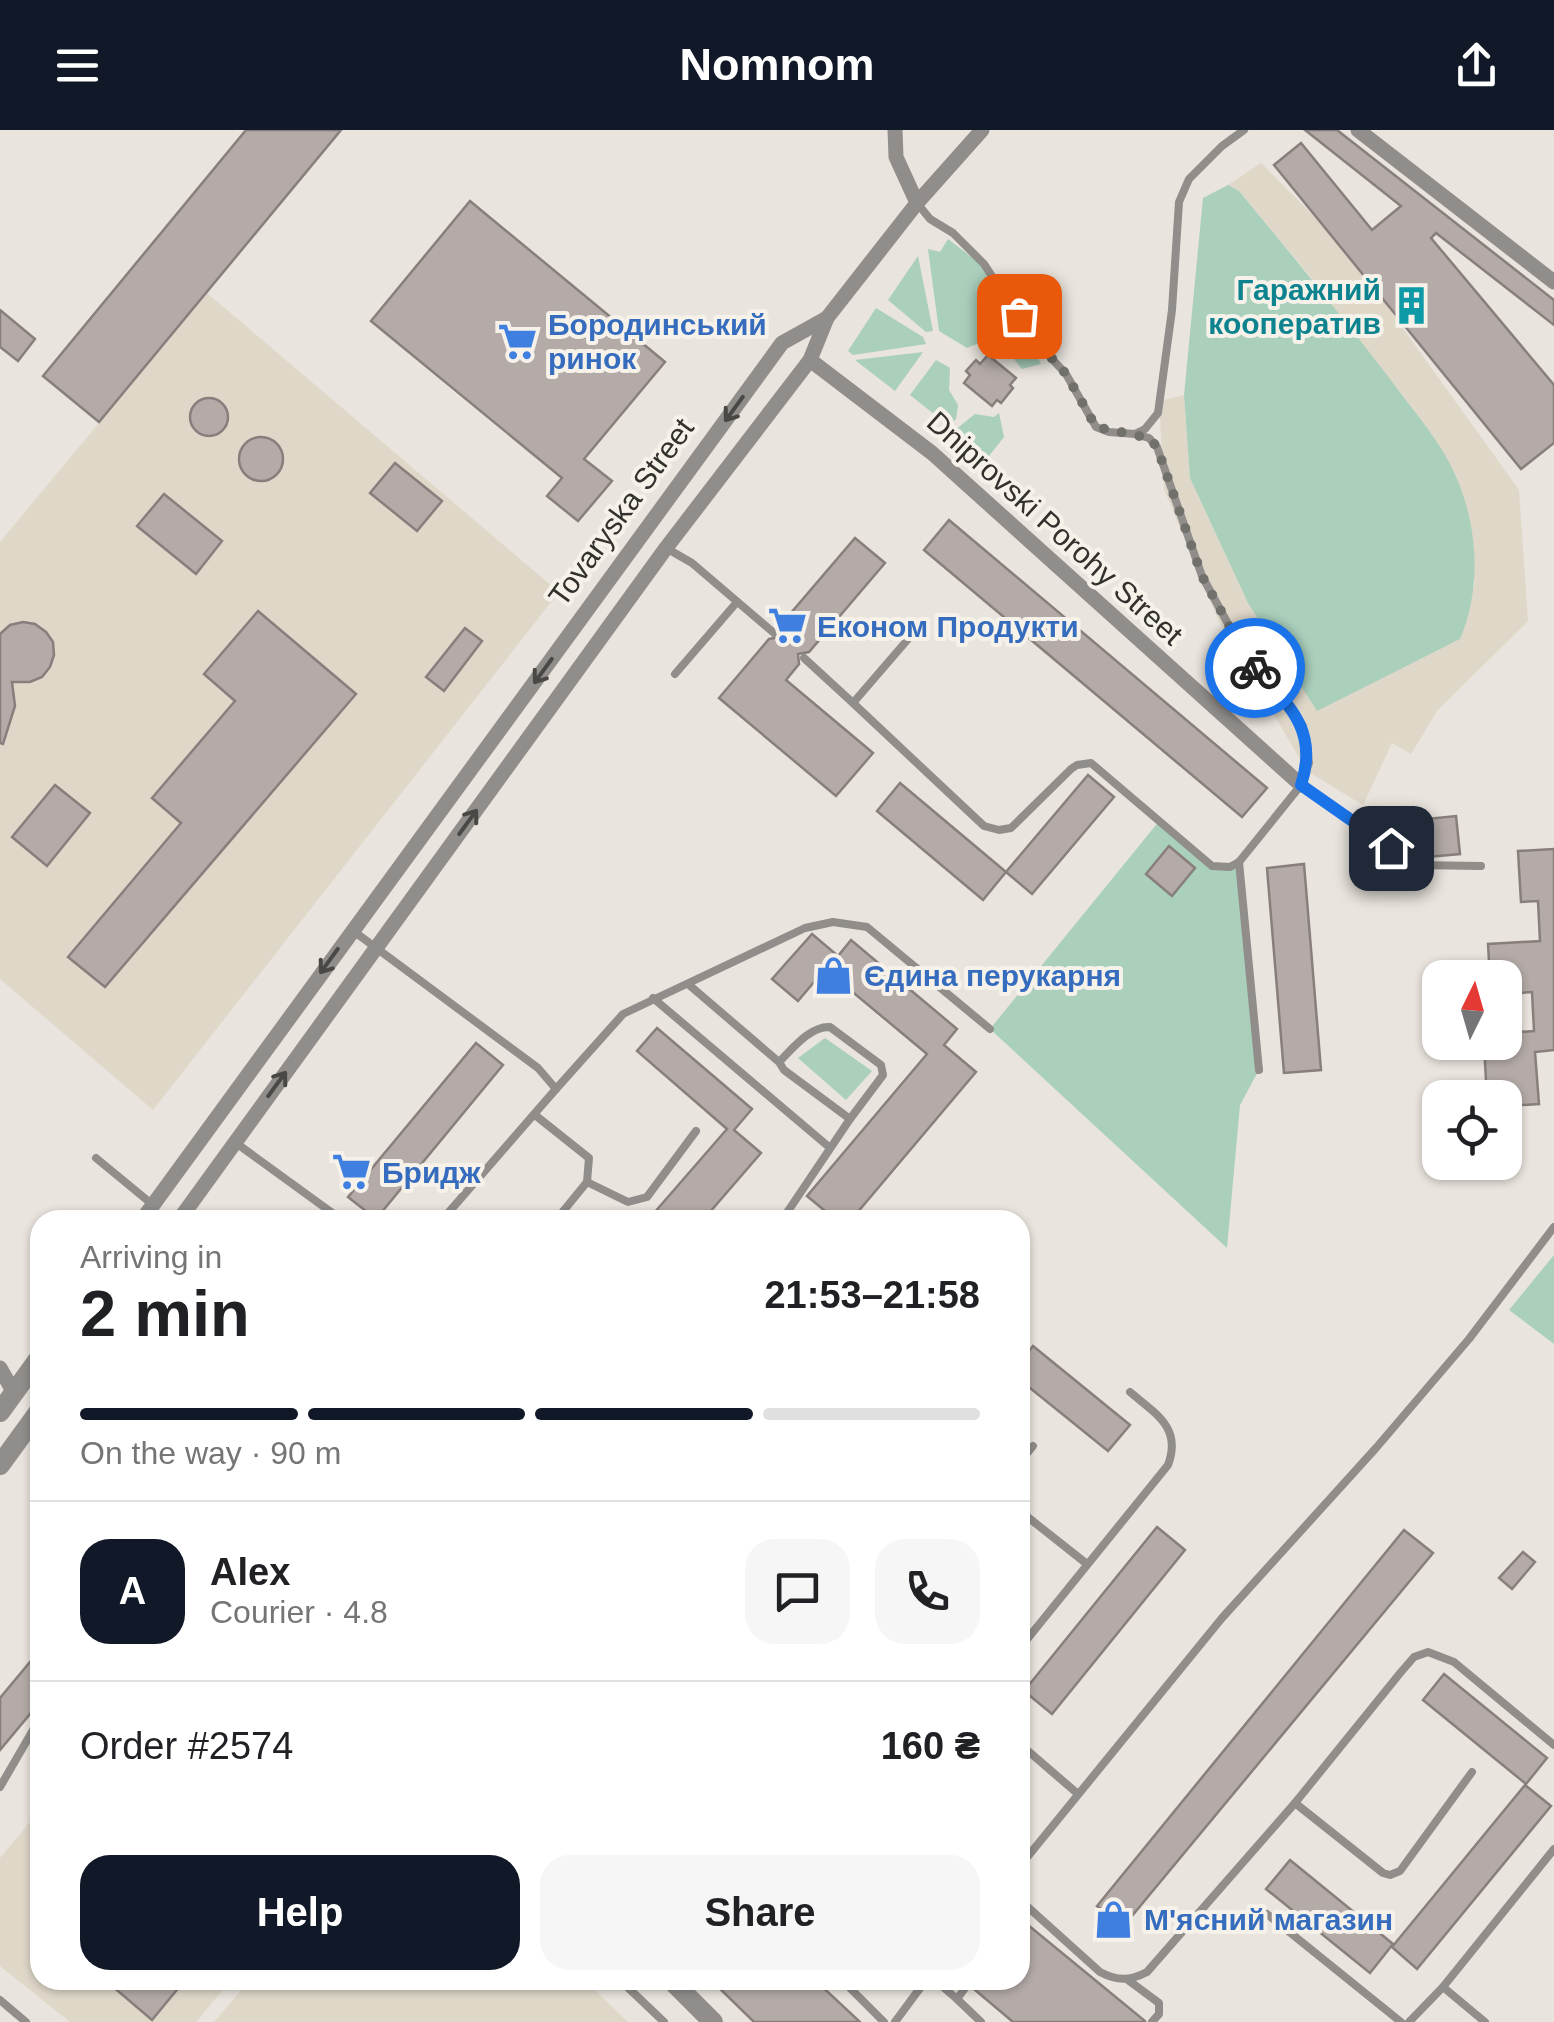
<!DOCTYPE html>
<html lang="en">
<head>
<meta charset="utf-8">
<style>
  body { margin:0; font-family:Helvetica,sans-serif; background:#f6f6f6; color:#202124; height:100vh; display:flex; flex-direction:column; font-size:38px; white-space:nowrap }
  * { box-sizing:border-box; margin:0 }
  p { font-size:32px; color:#757577 }
  .icon { flex:none; width:55px; height:55px; fill:none; stroke:currentColor; stroke-width:2; stroke-linecap:round; stroke-linejoin:round }
  .map { position:relative; flex:1; overflow:hidden }
  .details { position:absolute; left:30px; top:1080px; width:1000px; height:780px; display:flex; flex-direction:column; background:#fff; border-radius:30px; box-shadow:0 2px 8px #0004 }
  .details>* { flex:none }
  .needle { width:65px; rotate:5deg }
  .buttons { position:absolute; left:1422px; top:830px; display:grid; gap:20px }
  .buttons a { display:grid; place-items:center; width:100px; height:100px; border-radius:20px; background:#fff; box-shadow:0 2px 8px #0004; font-size:50px }
  .pin { position:absolute; display:grid; place-items:center; width:85px; height:85px; color:#fff; margin:-42px; border-radius:20px; box-shadow:0 5px 15px #0006 }
  .courier { position:absolute; display:grid; place-items:center; width:100px; height:100px; margin:-50px; border:8px solid #1a73e8; border-radius:50%; background:#fff; color:#222; box-shadow:0 2px 12px #0007 }
  .summary em { font-style:normal; font-weight:700 }
  .summary div { display:flex; flex-direction:column-reverse }
  .summary { display:flex; align-items:center; justify-content:space-between; height:170px; padding:0 50px }
  h1 { font-size:65px; font-weight:700; line-height:75px }
  .bar { display:grid; grid-template-columns:repeat(4,1fr); gap:15px 10px; align-content:center; height:120px; padding:0 50px }
  .bar i { height:12px; border-radius:8px; background:#e0e0e0 }
  .bar .on { background:#111827 }
  .bar p { grid-column:span 4 }
  .line { display:flex; align-items:center; gap:25px; padding:0 50px; border-top:2px solid #e0e0e0 }
  .line div { flex:1 }
  .round { display:grid; place-items:center; flex:none; width:105px; height:105px; border-radius:30px; background:#f6f6f6 }
  .button { display:flex; gap:20px; margin-top:auto; padding:20px 50px }
  .button a { flex:1; height:115px; border-radius:30px; background:#111827; color:#fff; font-size:40px; font-weight:700; line-height:115px; text-align:center }
  .button a+a { background:#f6f6f6; color:#202124 }
  header { display:flex; justify-content:space-between; align-items:center; height:130px; padding:0 50px; background:#111827; color:#fff; font-size:45px; font-weight:700 }
  .map>svg:first-child { display:block }
</style>
</head>
<body>
<header><svg class="icon" aria-label="menu" viewBox="0 0 24 24"><path d="M4 6h16M4 12h16M4 18h16"/></svg>Nomnom<svg class="icon" aria-label="share" viewBox="0 0 24 24"><path d="M12 15V3M7 8l5-5 5 5M5 13v7h14v-7"/></svg></header>
<div class="map">
<svg width="1554" height="1892" viewBox="0 0 1554 1892">
  <rect width="100%" height="100%" fill="#e9e4dd"/>
  <g fill="#dfd8c9">
    <path d="M1261 33 1344 116 1519 360 1528 491 1437 581 1411 624 1392 613 1363 675 1307 641 1219 492 1164 359 1159 271 1184 265 1190 348 1248 473 1460 509 1475 452 1329 169 1239 61 1228 55Z"/>
    <path d="M207 163 559 462 153 980 0 849V412Z"/>
    <path d="M40 1680V1850H231L196 1892H70L0 1836V1728Z"/>
    <path d="M250 1850H584L628 1892H214Z"/>
  </g>
  <g fill="#aad0bc">
    <path d="M1228 55 1239 61C1289 121 1339 183 1387 245 1407 273 1433 302 1449 332 1477 385 1484 453 1460 509L1317 581 1248 473 1190 348 1184 265 1203 68Z"/>
    <path d="M948 109 995 145 1041 234 1022 239 1000 212 979 213 967 218 939 201 928 119 940 122Z"/>
    <path d="M918 126 933 201 926 202 888 170Z"/>
    <path d="M876 178 923 207 926 214 853 225 848 221Z"/>
    <path d="M923 222 895 261 855 230Z"/>
    <path d="M936 230 950 238 949 260 958 275 956 289 949 296 910 265Z"/>
    <path d="M999 283 1004 307 985 331 955 300 975 284 994 287Z"/>
    <path d="M1160 690 1212 736 1239 732 1259 940 1240 975 1227 1118 990 899Z"/>
    <path d="M825 908 872 941 846 970 798 928Z"/>
    <path d="M1554 1125V1214L1509 1180Z"/>
  </g>
  <g fill="#b4aba8" stroke="#887f7d" stroke-width="2.5">
    <path d="M246 0H341L99 292 43 246Z"/>
    <path d="M1305 0H1337L1554 170V195L1436 103 1431 108 1554 255V313L1521 339 1274 35 1301 13 1372 100 1401 76Z"/>
    <path d="M470 71 665 232 584 329 612 351 578 391 547 366 562 348 371 191Z"/>
    <path d="M0 180 35 209 18 231 0 217Z"/>
    <path d="M988 225 1016 248 1010 255 1013 258 1001 273 997 270 992 276 964 253 970 245 966 241 976 230 980 234Z"/>
    <circle cx="209" cy="287" r="19"/>
    <circle cx="261" cy="329" r="22"/>
    <path d="M395 333 442 371 417 401 370 363Z"/>
    <path d="M164 364 222 411 196 444 137 396Z"/>
    <path d="M949 390 1267 658 1242 687 924 420Z"/>
    <path d="M855 408 885 433 809 522 798 524 799 534 786 550 873 623 836 666 719 568 769 509 780 507 779 497Z"/>
    <path d="M258 481 356 564 105 857 68 827 181 693 152 668 235 571 204 544Z"/>
    <path d="M23 492 35 494 46 502 53 512 54 525 50 537 42 547 30 552H12L15 576 3 614 0 613V504L10 495Z"/>
    <path d="M465 498 482 511 444 561 426 547Z"/>
    <path d="M1088 645 1114 667 1032 764 1006 742Z"/>
    <path d="M900 653 1006 742 983 770 877 681Z"/>
    <path d="M55 655 90 683 47 736 12 707Z"/>
    <path d="M1456 686 1460 724 1416 728 1408 722 1405 691Z"/>
    <path d="M1169 716 1195 738 1172 766 1146 744Z"/>
    <path d="M1554 719V920L1535 922 1539 974 1505 976V968H1487L1484 915 1504 914 1505 903 1534 901 1532 862 1505 864V848H1490L1488 814 1540 811 1538 771 1521 772 1518 721Z"/>
    <path d="M1304 734 1321 940 1284 943 1267 738Z"/>
    <path d="M812 804 838 826 851 810 957 899 944 915 976 942 851 1090H836L807 1066 927 924 825 839 798 871 772 849Z"/>
    <path d="M657 898 752 979 734 1000 761 1023 703 1090H648L727 999 637 921Z"/>
    <path d="M476 913 503 935 376 1089 348 1067Z"/>
    <path d="M1033 1216 1130 1295 1108 1321 1020 1250V1232Z"/>
    <path d="M1157 1397 1185 1420 1052 1584 1024 1561Z"/>
    <path d="M1404 1400 1433 1423 1122 1798 1097 1776Z"/>
    <path d="M1523 1422 1535 1432 1512 1459 1499 1448Z"/>
    <path d="M40 1520V1572L0 1620V1568Z"/>
    <path d="M1444 1544 1547 1628 1526 1654 1423 1570Z"/>
    <path d="M1525 1655 1551 1676 1417 1839 1392 1817Z"/>
    <path d="M1290 1730 1393 1814 1370 1843 1266 1759Z"/>
    <path d="M1028 1795 1145 1891V1892H1013L974 1859 982 1850H1020V1804Z"/>
    <path d="M105 1850H185L152 1890Z"/>
    <path d="M711 1850H815L860 1892H754Z"/>
  </g>
  <g fill="none" stroke-linecap="round" stroke-linejoin="round">
    <g stroke="#918d8b" stroke-width="8">
      <path d="M917 73 930 89 953 103 984 134 1030 205 1066 244 1096 297 1109 302 1135 304 1145 299 1158 283 1172 180 1179 72 1189 49 1222 16 1244 0"/>
      <path d="M666 418 692 433 774 503"/>
      <path d="M909 508 853 573 984 696 999 700 1011 698 1071 639 1077 635 1091 633 1212 736 1230 737 1239 732 1301 655 1309 633 1303 596 1289 575 1246 527 1202 446 1157 317 1149 308 1135 304"/>
      <path d="M804 528 853 573"/>
      <path d="M675 544 737 472"/>
      <path d="M1301 655 1414 735 1481 736"/>
      <path d="M1239 732 1259 940"/>
      <path d="M352 800 538 938 556 959 442 1090"/>
      <path d="M688 854 779 932C793 918 810 896 830 897L881 935 883 945 850 989 784 940 779 932"/>
      <path d="M653 868 829 1017"/>
      <path d="M556 959 623 884 805 798 833 792 867 797 990 899"/>
      <path d="M535 985 589 1028 587 1052 556 1090"/>
      <path d="M236 1013 342 1090"/>
      <path d="M96 1028 153 1075"/>
      <path d="M587 1052 628 1072 647 1067 696 1001"/>
      <path d="M782 1090 850 989"/>
      <path d="M1020 1332 1033 1316"/>
      <path d="M1020 1381 1087 1434"/>
      <path d="M1020 1518 1168 1335C1182 1298 1156 1284 1130 1262"/>
      <path d="M1020 1614 1078 1664"/>
      <path d="M0 1657 40 1588"/>
      <path d="M1295 1673 1383 1743 1390 1745 1400 1741 1472 1642"/>
      <path d="M1020 1736 1222 1488 1376 1318 1469 1209 1554 1097"/>
      <path d="M1020 1770 1100 1842C1117 1851 1130 1851 1147 1842L1295 1673 1401 1542 1414 1527 1428 1522 1454 1532 1554 1615"/>
      <path d="M1267 1784 1401 1892"/>
      <path d="M620 1850 664 1892"/>
      <path d="M842 1850 884 1892"/>
      <path d="M935 1850 957 1869 971 1850"/>
      <path d="M1128 1850 1159 1873V1884L1152 1892"/>
      <path d="M957 1869 981 1892"/>
      <path d="M0 1870 26 1892"/>
      <path d="M895 1892 926 1850"/>
      <path d="M1409 1892 1443 1857"/>
      <path d="M1485 1892 1443 1857 1554 1719"/>
    </g>
    <g stroke="#918d8b" stroke-width="15">
      <path d="M1358 0 1554 152"/>
      <path d="M917 73 982 0"/>
      <path d="M810 230 932 323 1301 655"/>
      <path d="M142 1090 782 213 827 188"/>
      <path d="M179 1090 666 418 810 230 827 188 917 73 896 27 895 0"/>
      <path d="M0 1238 14 1263"/>
    </g>
    <g stroke="#918d8b" stroke-width="20">
      <path d="M0 1282 40 1227"/>
      <path d="M0 1335 40 1280"/>
      <path d="M671 1850 713 1892"/>
    </g>
  </g>
  <defs><path id="oneway-shaft" d="M-6 0H5M1.5-3L5.5 0L1.5 3" fill="none" stroke-width="1.6" stroke-linecap="round" stroke-linejoin="round" transform="scale(2.5)"/></defs>
  <g stroke="#4a4845">
    <use href="#oneway-shaft" transform="translate(734 279) rotate(126)"/>
    <use href="#oneway-shaft" transform="translate(543 541) rotate(126)"/>
    <use href="#oneway-shaft" transform="translate(468 692) rotate(-54)"/>
    <use href="#oneway-shaft" transform="translate(329 831) rotate(126)"/>
    <use href="#oneway-shaft" transform="translate(277 954) rotate(-54)"/>
  </g>
  <g fill="none" stroke-linecap="round" stroke-linejoin="round">
    <path stroke="#72706b" stroke-width="10" stroke-dasharray="0 18" d="M1019 186 1030 204 1066 244 1096 297 1149 308 1157 317 1202 446 1246 527 1255 538"/>
    <path stroke="#1a73e8" stroke-width="12" d="M1255 538C1289 575 1319 601 1301 655L1391 718"/>
  </g>
  <defs>
    <symbol id="building-bare" viewBox="-9 -9 18 18"><path d="M-4-6H4V6H1V3H-1V6H-4ZM-2.5-4.3h1.7v1.8h-1.7ZM.8-4.3h1.7v1.8H.8ZM-2.5-1h1.7V.8h-1.7ZM.8-1h1.7V.8H.8Z" fill="#0f9aa8" stroke="#f6f2ea" stroke-width="2.5" paint-order="stroke"/></symbol>
    <symbol id="supermarket-bare" viewBox="-9 -9 18 18"><path d="M-6-5.5h2.5l.6 2H6L4.5 2H-2.5L-4.4-4H-6ZM-1.5 3.2a1.3 1.3 0 1 0 .1 0ZM3 3.2a1.3 1.3 0 1 0 .1 0Z" fill="#3f7fe0" stroke="#f6f2ea" stroke-width="2.5" paint-order="stroke"/></symbol>
    <symbol id="shop-bare" viewBox="-9 -9 18 18"><path d="M-5-2.5h2.3a2.7 3.5 0 0 1 5.4 0H5L5.5 6h-11ZM-1.5-2.5h3a1.5 2.3 0 0 0-3 0Z" fill="#3f7fe0" stroke="#f6f2ea" stroke-width="2.5" paint-order="stroke"/></symbol>
  </defs>
  <g fill-rule="evenodd">
    <use href="#building-bare" x="1384" y="148" width="55" height="55"/>
    <use href="#supermarket-bare" x="490" y="184" width="55" height="55"/>
    <use href="#supermarket-bare" x="760" y="468" width="55" height="55"/>
    <use href="#shop-bare" x="806" y="818" width="55" height="55"/>
    <use href="#supermarket-bare" x="324" y="1014" width="55" height="55"/>
    <use href="#shop-bare" x="1086" y="1762" width="55" height="55"/>
  </g>
  <g text-anchor="middle" dominant-baseline="central" stroke-width="8" stroke-linejoin="round" paint-order="stroke">
    <g font-size="30" font-weight="bold" fill="#0d838f" stroke="#f6f2ea" text-anchor="end">
      <text x="1381" y="159">Гаражний<tspan x="1381" dy="34">кооператив</tspan></text>
    </g>
    <g font-size="30" font-weight="bold" fill="#366cbe" stroke="#f6f2ea" text-anchor="start">
      <text x="548" y="194">Бородинський<tspan x="548" dy="34">ринок</tspan></text>
      <text x="817" y="496">Економ Продукти</text>
      <text x="864" y="845">Єдина перукарня</text>
      <text x="382" y="1042">Бридж</text>
      <text x="1144" y="1789">М'ясний магазин</text>
    </g>
    <g font-size="30" fill="#32312e" stroke="#f6f2ea">
      <text transform="translate(621 382) rotate(-54)">Tovaryska Street</text>
      <text transform="translate(1055 398) rotate(42)">Dniprovski Porohy Street</text>
    </g>
  </g>
</svg>
<div class="buttons">
<a><svg class="needle" viewBox="-14 -14 28 28"><path d="M0-13l5 13h-10z" fill="#e53935"/><path d="M0 13l5-13h-10z" fill="#757577"/></svg></a>
<a><svg class="icon" aria-label="locate" viewBox="0 0 24 24"><circle cx="12" cy="12" r="6"/><path d="M12 2v4M12 18v4M2 12h4M18 12h4"/></svg></a>
</div>
<div class="pin" style="left:1019px;top:186px;background:#ea580c"><svg class="icon" aria-label="bag" viewBox="0 0 24 24"><path d="M5 8h14l-1 12H6zM9 8a3 3 0 0 1 6 0"/></svg></div>
<div class="pin" style="left:1391px;top:718px;background:#1f2937"><svg class="icon" aria-label="home" viewBox="0 0 24 24"><path d="M3 11l9-7 9 7M6 9v11h12V9"/></svg></div>
<div class="courier" style="left:1255px;top:538px"><svg class="icon" aria-label="bike" viewBox="0 0 24 24"><circle cx="6" cy="16" r="4"/><circle cx="18" cy="16" r="4"/><path d="M6 16l4-8h5l3 8M10 8l3 8H6M13 5h3"/></svg></div>
<section class="details">
<div class="summary"><div><h1>2 min</h1><p>Arriving in</p></div><em>21:53–21:58</em></div>
<div class="bar"><i class="on"></i><i class="on"></i><i class="on"></i><i></i><p>On the way · 90 m</p></div>
<div class="line" style="height:180px"><b class="round" style="background:#111827;color:#fff">A</b><div><b>Alex</b><p>Courier · 4.8</p></div><a class="round"><svg class="icon" aria-label="chat" viewBox="0 0 24 24"><path d="M4 5h16v11H9l-5 4z"/></svg></a><a class="round"><svg class="icon" aria-label="phone" viewBox="0 0 24 24"><path d="M5 4h4l2 5-3 2q2 4 5 5l2-3 5 2v4C11 20 4 13 5 4z"/></svg></a></div>
<div class="line" style="height:130px"><div>Order #2574</div><b>160 ₴</b></div>
<div class="button"><a>Help</a><a>Share</a></div>
</section>
</div>
</body>
</html>
